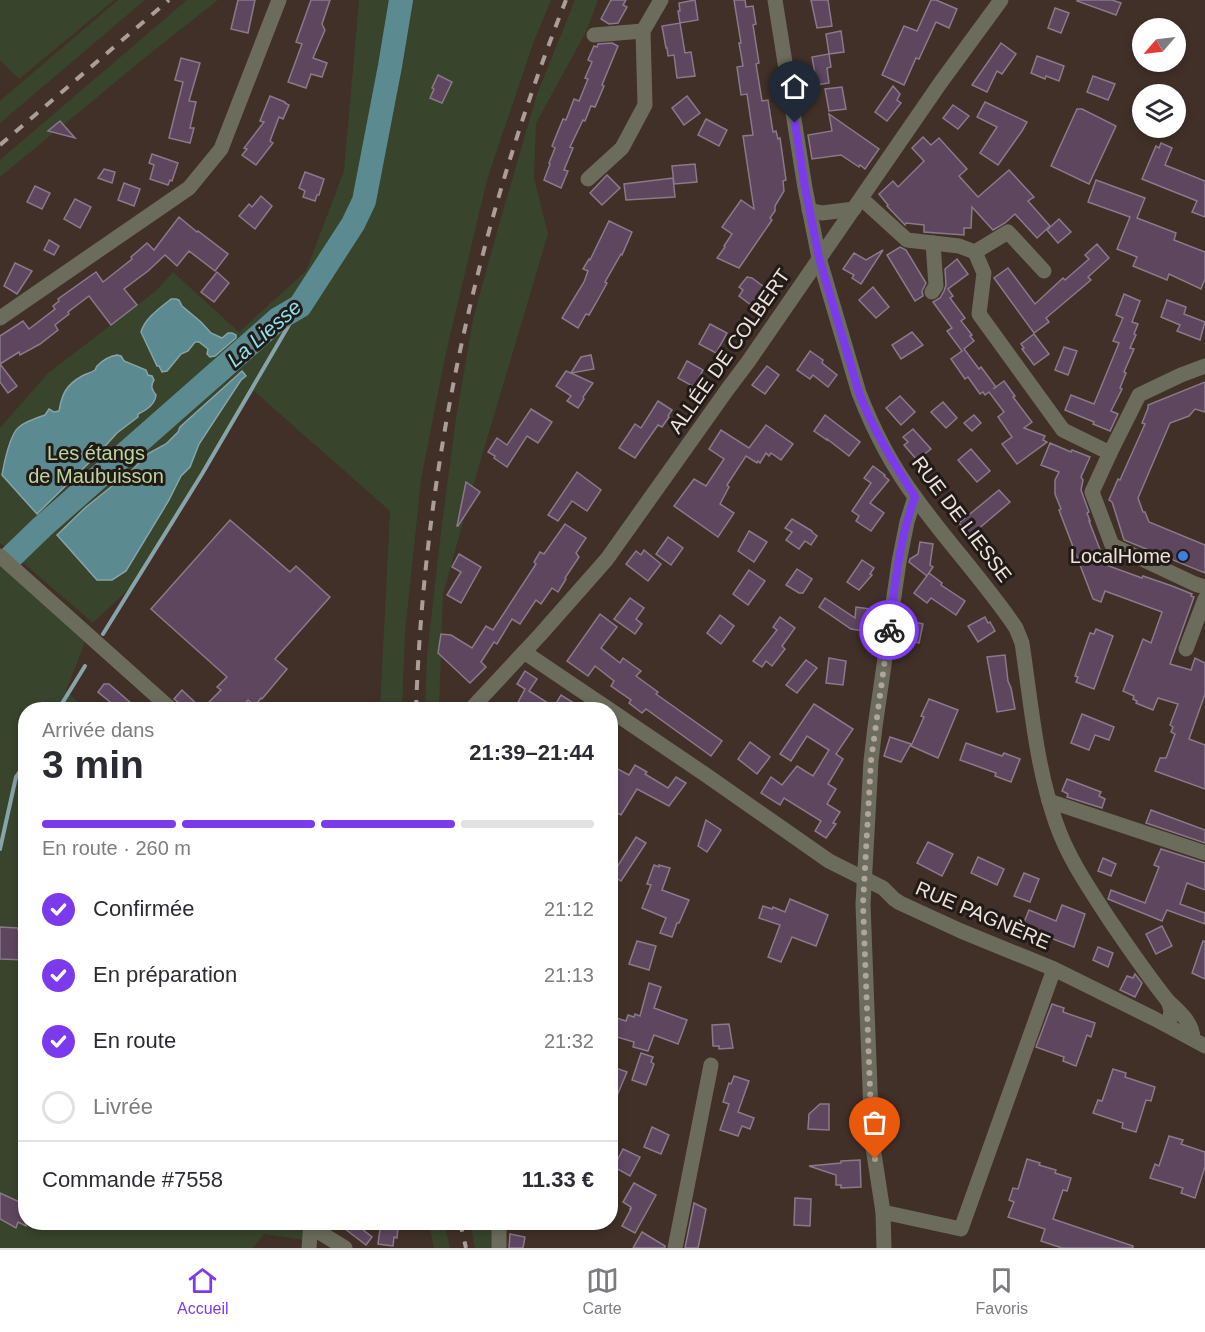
<!DOCTYPE html>
<html lang="fr">
<head>
<meta charset="utf-8">
<style>
  body { margin:0; font-family:Arial,sans-serif; background:#f7f7f7; color:#2b2b33; height:100vh; display:flex; flex-direction:column; font-size:22px; white-space:nowrap }
  * { box-sizing:border-box; margin:0 }
  p { font-size:20px; color:#7c7c81 }
  .icon { flex:none; width:33px; height:33px; fill:none; stroke:currentColor; stroke-width:2; stroke-linecap:round; stroke-linejoin:round }
  .map { position:relative; flex:1; overflow:hidden }
  .sheet { position:absolute; left:18px; top:702px; width:600px; height:528px; display:flex; flex-direction:column; background:#fff; border-radius:24px; box-shadow:0 3px 9px #0003 }
  .sheet>* { flex:none }
  .needle { width:39px; rotate:242deg }
  .buttons { position:absolute; left:1132px; top:18px; display:grid; gap:12px }
  .buttons a { display:grid; place-items:center; width:54px; height:54px; border-radius:50%; background:#fff; box-shadow:0 3px 9px #0003; font-size:30px }
  .pin { position:absolute; display:grid; place-items:center; width:51px; height:51px; color:#fff; margin:-62px -26px; border-radius:50% 50% 50% 0; rotate:-45deg; box-shadow:0 0 6px #0007 }
  .pin .icon { rotate:45deg }
  .courier { position:absolute; display:grid; place-items:center; width:60px; height:60px; margin:-30px; border:4px solid #7c3aed; border-radius:50%; background:#fff; color:#222; box-shadow:0 2px 8px #0007 }
  .overview em { font-style:normal; font-weight:700 }
  .overview div { display:flex; flex-direction:column-reverse }
  .overview { display:flex; align-items:center; justify-content:space-between; height:102px; padding:0 24px }
  h1 { font-size:39px; font-weight:700; line-height:45px }
  .bar { display:grid; grid-template-columns:repeat(4,1fr); gap:9px 6px; align-content:center; height:72px; padding:0 24px }
  .bar i { height:8px; border-radius:4px; background:#e1e1e2 }
  .bar .on { background:#7c3aed }
  .bar p { grid-column:span 4 }
  .line { display:flex; align-items:center; gap:15px; padding:0 24px; border-top:2px solid #e1e1e2 }
  .line div { flex:1 }
  ol { padding:0 24px; list-style:none }
  li { display:flex; align-items:center; gap:18px; height:66px }
  li p { margin-inline-start:auto }
  li .icon { padding:6px; border-radius:50%; background:#7c3aed; color:#fff; stroke-width:4 }
  li:last-child { color:#7c7c81 }
  li i { width:33px; height:33px; border:3px solid #e1e1e2; border-radius:50% }
  .tabs { display:flex; justify-content:space-around; align-items:center; height:84px; border-top:2px solid #e1e1e2; background:#fff; font-size:16px; color:#7c7c81 }
  .tabs a { display:grid; justify-items:center; gap:3px }
  .tabs .on { color:#7c3aed }
  .map>svg:first-child { display:block }
</style>
</head>
<body>
<div class="map">
<svg width="1205" height="1248" viewBox="0 0 1205 1248">
  <rect width="100%" height="100%" fill="#403028"/>
  <g fill="#38442c">
    <path d="M0 0H114L19 79 0 60Z"/>
    <path d="M118 0H145L0 123V101Z"/>
    <path d="M187 0H218L152 52 0 177V160Z"/>
    <path d="M359 0H551L534 41 487 180 445 357 421 480 405 633 402 709H380L390 511 254 391 133 585 93 623 0 543V428L48 373 157 290 173 272 239 332 306 271 344 171Z"/>
    <path d="M575 0H598L586 32 536 123 534 178 548 234 476 476 443 594 439 709 425 710 427 655 441 532 455 425 473 319 498 228 537 94Z"/>
    <path d="M0 566 85 642 66 691 86 709 26 710V1222L304 1223 303 1240 264 1234 253 1248H0Z"/>
    <path d="M429 1223H444L450 1248H434Z"/>
    <path d="M470 1223H494V1248H475Z"/>
  </g>
  <g fill="#5c8a91" stroke="#88a4a8" stroke-width="1.5">
    <path d="M171 299H176L179 300 182 306 201 322 211 333 222 338 228 333H232L236 335V338L215 356 210 357 207 354 208 349 199 342H195L188 351 181 354 167 371 162 372 159 366H157L141 332C145 318 160 308 171 299Z"/>
    <path d="M117 355 121 356 124 361 146 370 148 375 152 376 154 380C150 386 152 390 156 395 155 404 147 410 138 414V417L117 433 98 454 37 514 2 475C4 463 10 434 19 427 25 422 39 417 45 415L49 409 54 412 59 411C62 394 66 385 82 376 85 374 91 373 95 370 96 369 96 367 97 366 103 360 110 356 117 355Z"/>
    <path d="M242 371 246 376 241 380 199 444 190 467 181 476 169 500 126 571 112 580H97L57 535 86 507 132 470 149 453 166 444 178 432 180 427Z"/>
  </g>
  <g fill="none" stroke-linecap="round" stroke-linejoin="round">
    <g stroke="#88a4a8" stroke-width="4">
      <path d="M103 634 202 474 300 306"/>
      <path d="M58 710 85 666"/>
      <path d="M0 849 16 777 26 763"/>
    </g>
    <path stroke="#5c8a91" stroke-width="24" d="M12 556 42 527 278 319 300 306 353 224 364 201 390 66 401 0"/>
  </g>
  <g fill="#5e465f" stroke="#887a89" stroke-width="1.5">
    <path d="M238 0H255L248 33 231 29Z"/>
    <path d="M311 0H330L322 24 325 30 313 58 327 63 322 77 311 74 306 88 288 82 302 44 296 42Z"/>
    <path d="M611 0H626L623 5 627 7 618 23 609 24 601 19Z"/>
    <path d="M695 0 698 20 680 23 678 11H680L679 3Z"/>
    <path d="M734 0H745L746 7 753 6 756 24 753 25 759 63 756 64 762 101 768 100 773 132 776 131 778 139 780 138 786 180 783 181 784 191 775 206V211L770 218 772 220 739 268 717 258 725 247 724 246 732 234 722 227 741 200 754 209 743 136 753 135 747 94 741 95 737 67 743 66 739 43H741Z"/>
    <path d="M811 0H828L832 26 817 28Z"/>
    <path d="M931 0H936L957 9 949 28 936 22 919 59 916 58 904 85 882 75 904 26 917 31Z"/>
    <path d="M1078 0H1112L1121 3 1116 15 1077 1Z"/>
    <path d="M1055 8 1069 13 1061 33 1048 28Z"/>
    <path d="M680 23 685 53 691 52 695 76 677 78 674 55 668 56 667 48H666L662 26Z"/>
    <path d="M841 31 844 52 829 54 831 67 827 68 829 83 817 85 812 57 829 54 826 34Z"/>
    <path d="M612 43 618 46 602 85 604 86 595 107 591 106 585 121 583 120 570 147 573 148 564 170 568 171 561 188 544 180 550 164 549 163 555 148 552 146 563 119 566 120 574 99 579 101 588 79 585 78 592 62 588 60 594 46 597 47 598 44Z"/>
    <path d="M1001 43 1016 54 1002 74 997 71 987 92 972 85Z"/>
    <path d="M1037 56 1064 66 1059 81 1046 76 1045 79 1031 73Z"/>
    <path d="M181 58 200 63 189 101 196 102 190 128H194L190 143 169 138 183 82 175 80Z"/>
    <path d="M438 75 452 82 442 103 430 98 434 89 432 88Z"/>
    <path d="M1093 76 1115 84 1108 100 1087 92Z"/>
    <path d="M893 86 900 94 897 100 901 103 887 121 875 112Z"/>
    <path d="M842 87 846 109 829 111 825 89Z"/>
    <path d="M270 96 285 102V103L289 105 283 119 279 117 270 141 273 143 256 165 242 155 247 149 244 148 264 122 260 121Z"/>
    <path d="M687 96 700 113 684 125 672 108Z"/>
    <path d="M985 102 1027 122 1022 131 998 165 980 153 997 127 977 117Z"/>
    <path d="M953 105 969 116 958 129 943 118Z"/>
    <path d="M1077 109H1082L1116 126 1089 184 1051 166Z"/>
    <path d="M829 114 879 149 865 169 860 165 859 167 841 155 812 159 808 135 832 131Z"/>
    <path d="M706 119 727 130 719 146 698 135Z"/>
    <path d="M60 121 75 138 48 131Z"/>
    <path d="M923 137 931 145 939 138 967 169 959 176 978 197 1009 170 1034 197 1028 201 1050 226 1037 238 1015 214 1005 223 993 230 972 207 971 228H964V235L924 232V225L906 223 905 225 887 206 888 205 879 194 893 181 898 187 924 161 912 148Z"/>
    <path d="M1161 143 1172 148 1165 165 1205 181V217L1192 212 1197 201 1142 179 1156 146 1159 148Z"/>
    <path d="M152 154 178 163 172 181 170 180 168 185 150 179 154 165 149 163Z"/>
    <path d="M695 164 697 182 674 184 672 166Z"/>
    <path d="M104 169 115 172 112 183 98 178Z"/>
    <path d="M305 172 324 179 319 195H317L315 201 303 197 305 191 299 188Z"/>
    <path d="M607 175 620 188 602 205 590 193Z"/>
    <path d="M673 178 675 197 626 200 624 184Z"/>
    <path d="M1096 180 1145 198 1137 218 1176 233 1174 240 1205 252V279L1201 289 1169 274 1167 280 1133 266 1137 257 1117 249 1130 217 1088 202Z"/>
    <path d="M124 183 140 189 134 206 118 200Z"/>
    <path d="M35 186 50 193 42 209 27 202Z"/>
    <path d="M261 196 272 206 255 229 239 216 249 204 252 207Z"/>
    <path d="M75 199 91 207 80 228 64 219Z"/>
    <path d="M179 217 197 232 198 231 228 254 215 271 189 251 177 266 165 255 148 271 124 289 137 305 111 325 89 296 68 312 69 314 55 325 58 330 40 344 20 355 19 352 0 364 17 386 8 393 0 382V336L23 321 29 329 55 309 53 306 59 301 58 299 96 272 103 282 132 259 131 257 147 243 154 250Z"/>
    <path d="M1059 219 1071 232 1058 243 1047 230Z"/>
    <path d="M609 221 632 232 622 255 621 254 605 282 607 283 596 303 589 315 586 314 578 328 562 318 584 282 588 271 583 269 589 259 590 260Z"/>
    <path d="M49 240 59 246 54 255 44 250Z"/>
    <path d="M1097 244 1109 258 1088 277 1091 280 1046 318 1049 322 1034 333 994 278 1008 268 1035 304 1063 278 1065 280 1089 259 1085 255Z"/>
    <path d="M900 247 906 250 926 283 922 291 923 296 915 301 887 255Z"/>
    <path d="M883 250 861 284 852 278 854 275 843 269 854 253 866 260Z"/>
    <path d="M957 259 968 274 948 289 953 296 950 298 965 318 961 321 972 335 970 336 974 341 964 349 979 369 981 367 996 387 993 389 1004 381 1012 392 1015 396 1013 397 1032 422 1024 428 1045 436 1043 440 1047 442 1017 464 1002 444 1012 437 998 417 1004 412 989 392 985 395 983 392 980 394 968 377 965 379 951 359 962 351 947 331 952 328 933 302 940 298 944 291 946 285 945 269Z"/>
    <path d="M15 263 32 271 17 294 4 286Z"/>
    <path d="M217 272 229 283 214 302 201 292Z"/>
    <path d="M747 277 752 278 764 287 751 305 739 296 743 290 739 287Z"/>
    <path d="M873 287 889 307 876 318 859 300Z"/>
    <path d="M1124 294 1140 301 1132 322 1138 324 1134 334 1136 335 1130 348 1134 349 1124 372 1126 373 1120 388 1122 389 1111 411 1118 414 1110 431 1093 424 1094 422 1065 410 1071 395 1094 404 1119 343 1113 341 1123 318 1116 315Z"/>
    <path d="M1167 300 1186 307 1184 314 1205 322 1200 340 1177 331 1180 325 1161 317Z"/>
    <path d="M710 324 727 333 716 353 699 344Z"/>
    <path d="M912 332 923 345 901 359 892 345Z"/>
    <path d="M1034 334 1049 354 1034 365 1022 349 1024 348 1021 344Z"/>
    <path d="M1064 347 1077 351 1068 375 1055 370Z"/>
    <path d="M810 351 823 360 822 363 837 375 828 387 813 375 810 379 797 370Z"/>
    <path d="M591 355 594 369 571 373 593 383 583 397 584 399 578 408 567 401 571 396 556 386 566 371 571 373 581 357Z"/>
    <path d="M687 361 703 370 694 387 678 378Z"/>
    <path d="M767 366 779 375 765 394 752 385Z"/>
    <path d="M1205 382V412L1195 409 1189 416 1170 423 1138 498 1143 512H1145L1149 522 1205 545V573L1124 540 1114 508 1112 502 1109 500 1118 479 1120 480 1145 424 1142 423 1148 408V405Z"/>
    <path d="M900 396 915 412 901 425 886 408Z"/>
    <path d="M658 401 672 410 668 416 669 417 662 427 658 425 635 458 619 448 635 424 641 428Z"/>
    <path d="M943 402 957 418 946 428 931 412Z"/>
    <path d="M531 409 552 422 538 443 527 436 507 467 494 458 495 456 488 452 497 438 507 445Z"/>
    <path d="M825 415 860 442 849 456 827 439V440L814 431Z"/>
    <path d="M974 415 981 423 972 431 964 423Z"/>
    <path d="M766 425 793 444 781 460 771 453 769 456 766 453 760 463 758 461 757 463 746 456 727 485 729 487 720 504 734 513 718 537 674 506 694 479 706 486 724 459 709 449 721 430 749 448Z"/>
    <path d="M913 429 931 449 917 460 904 445 908 442 903 437Z"/>
    <path d="M1050 443 1071 452 1072 450 1090 457 1081 477 1083 480 1081 490 1089 512 1087 513 1090 521H1089L1106 565 1142 578 1143 576 1172 586 1192 594 1191 596 1194 597 1170 664 1191 670 1195 658 1205 663V694L1189 739 1205 745V789L1155 771 1160 758H1166L1175 734 1171 732 1173 727 1170 725 1178 704 1158 698 1153 710 1136 703 1137 701 1133 699 1134 696 1123 691 1143 639 1151 643 1162 612 1105 591 1101 602 1093 599 1059 510 1061 509 1055 494V480L1059 472 1041 465Z"/>
    <path d="M971 449 990 471 977 482 958 460Z"/>
    <path d="M873 466 885 475 884 476 889 480 870 503 884 513 871 531 856 521 859 516 852 511 871 483 864 478Z"/>
    <path d="M577 472 601 490 587 511 572 501 558 521 548 515Z"/>
    <path d="M466 482 480 492 458 526H457Z"/>
    <path d="M999 490 1010 502 970 536 959 523Z"/>
    <path d="M792 519 812 531V532L817 536 811 545 805 541 799 549 786 540 792 532 785 528Z"/>
    <path d="M230 520 290 572 296 566 330 597 275 659 287 669 262 699 261 698 255 706 248 700 240 710H181L179 703 174 699 182 690 202 709 221 690 217 687 227 677 151 609Z"/>
    <path d="M565 524 586 538 576 553 579 557 565 578 566 579 558 592 552 588 541 604 536 600 520 624 512 619 497 644 494 642 481 662 486 667 470 683 438 653 441 634 451 635 472 648 486 626 493 630 536 564 534 562 540 552 544 554Z"/>
    <path d="M749 531 767 542 754 562 738 551Z"/>
    <path d="M668 537 683 548 671 565 656 554Z"/>
    <path d="M920 542 933 544 930 565 933 567 927 576 909 562 910 559 918 554Z"/>
    <path d="M644 550 661 564 648 581 626 564 636 551 641 555Z"/>
    <path d="M459 554 481 567 461 603 447 595 461 572 452 567Z"/>
    <path d="M862 560 874 568 870 574 872 575 859 590 847 582Z"/>
    <path d="M797 569 812 579 803 593H799L786 585Z"/>
    <path d="M749 570 765 581 748 605 733 594Z"/>
    <path d="M929 573 942 583 941 585 965 601 956 615 931 598 927 603 914 593Z"/>
    <path d="M630 598 644 608 636 619 642 624 635 634 614 619Z"/>
    <path d="M825 598 855 618 856 607 870 609 867 626 877 633 851 629 819 607Z"/>
    <path d="M600 614 617 627 601 648 620 663 623 658 641 671 636 676 658 692 656 694 722 741 711 756 646 709 642 713 629 703 631 700 611 686 614 681 595 666 588 676 567 661Z"/>
    <path d="M720 615 734 626 721 644 707 633Z"/>
    <path d="M780 617 795 628 782 646 785 649 772 666 766 661 762 667 753 661 777 630 773 627Z"/>
    <path d="M985 617 988 623 990 622 995 631 978 642 968 626Z"/>
    <path d="M908 620 923 624 919 643 903 639Z"/>
    <path d="M1096 629 1113 636 1094 689 1076 682 1078 677 1075 676 1090 633 1094 634Z"/>
    <path d="M1005 655 1008 681 1011 688 1015 709 997 712 987 657Z"/>
    <path d="M829 658 846 661 843 685 826 683Z"/>
    <path d="M806 660 817 668 797 693 786 685Z"/>
    <path d="M525 671 537 679 529 691 554 707 561 695 585 710H514L525 689 517 684Z"/>
    <path d="M104 684H109L139 710H120L98 692Z"/>
    <path d="M929 699 958 710 938 758 911 746 924 717 921 716Z"/>
    <path d="M814 704 853 729 836 754 843 759 828 784 836 789 827 804 840 812 833 823 836 824 826 838 815 831 821 821 784 798 780 805 761 793 771 777 782 785 797 766 813 776 829 750 807 736 791 761 780 754Z"/>
    <path d="M1082 714 1114 727 1109 740 1095 735 1089 750 1071 743Z"/>
    <path d="M890 737 911 744 901 762 884 756Z"/>
    <path d="M750 742 770 757 757 774 738 759Z"/>
    <path d="M966 743 1002 756 1004 753 1020 759 1011 782 995 776 996 773 960 760Z"/>
    <path d="M610 765 629 775 635 765 647 772 645 774 668 788 676 777 686 783 669 806 637 789 621 815 610 809Z"/>
    <path d="M1067 779 1101 792 1099 796 1105 799 1102 808 1067 797 1068 794 1062 791Z"/>
    <path d="M1151 810 1205 830V843L1146 823Z"/>
    <path d="M706 820 721 830 707 852 698 846Z"/>
    <path d="M636 837 646 843 621 881 612 875Z"/>
    <path d="M928 842 953 854 942 876 917 863Z"/>
    <path d="M1161 849 1205 863V890L1187 883 1180 904 1205 913V924L1167 910 1162 921 1108 899 1111 890 1145 903 1159 867 1154 865Z"/>
    <path d="M978 857 1004 869 997 885 971 873Z"/>
    <path d="M1103 858 1116 864 1111 876 1098 871Z"/>
    <path d="M654 865 659 867V865L670 868 662 890 689 900 679 923H677L672 937 660 933 666 918 642 908 651 885 647 884Z"/>
    <path d="M1024 873 1039 879 1030 902 1014 896Z"/>
    <path d="M790 899 828 915 816 946 792 937 781 962 768 957 780 925 759 918 763 906 772 909 773 907 785 912Z"/>
    <path d="M1062 905 1085 914 1074 947 1022 927 1029 910 1056 921Z"/>
    <path d="M1162 926 1172 946 1156 954 1146 934Z"/>
    <path d="M0 927 18 928V930H26V960L0 959Z"/>
    <path d="M637 941 656 946 649 970 629 964Z"/>
    <path d="M1203 941H1205V979L1192 973Z"/>
    <path d="M1098 947 1113 953 1108 967 1093 960Z"/>
    <path d="M1135 974 1142 983 1135 997 1120 990 1127 976 1133 978Z"/>
    <path d="M649 983 661 987 654 1008 687 1020 678 1044 654 1035 648 1051 633 1047 634 1042 610 1035V1016L626 1021 628 1015 634 1017 635 1014 640 1016Z"/>
    <path d="M1052 1004 1064 1008 1063 1012 1095 1023 1091 1037 1087 1035 1076 1066 1063 1061 1064 1057 1036 1047Z"/>
    <path d="M729 1024 733 1048 719 1049V1046H713L712 1025Z"/>
    <path d="M641 1053 653 1057 651 1062 654 1064 646 1085 632 1080Z"/>
    <path d="M610 1066 627 1072 611 1110H610Z"/>
    <path d="M1113 1069 1126 1073 1125 1077 1155 1087 1151 1101 1146 1100 1136 1132 1122 1128 1123 1123 1093 1113 1098 1100 1102 1101Z"/>
    <path d="M734 1076 749 1081 738 1112 754 1118 750 1129 742 1126 738 1136 720 1130 729 1104 723 1102 729 1083 731 1084Z"/>
    <path d="M820 1104H829V1130L808 1129 809 1114Z"/>
    <path d="M652 1127 669 1135 661 1154 644 1147Z"/>
    <path d="M1169 1136 1183 1140 1181 1144 1205 1152V1167L1195 1198 1181 1193 1183 1188 1150 1178 1155 1164 1159 1166Z"/>
    <path d="M623 1149 640 1157 630 1176 614 1167Z"/>
    <path d="M1027 1159 1040 1163 1039 1165 1056 1170 1055 1173 1071 1178 1067 1191 1063 1190 1053 1219 1133 1246V1248H1062L1041 1241 1045 1229 1008 1217 1014 1202 1009 1200 1013 1188 1018 1189Z"/>
    <path d="M860 1160 861 1187 841 1188V1185H836V1175L809 1166 841 1163V1161Z"/>
    <path d="M634 1183 656 1195 635 1233 622 1226 631 1209H630L631 1207 623 1202Z"/>
    <path d="M0 1193 26 1205V1226L18 1222 16 1228 0 1219Z"/>
    <path d="M795 1198 811 1199 810 1226 794 1225Z"/>
    <path d="M694 1203 706 1209 698 1248H685Z"/>
    <path d="M336 1222H353L372 1237 366 1245Z"/>
    <path d="M381 1222H396L395 1227H398L397 1238 394 1237 393 1246 378 1244Z"/>
    <path d="M642 1232 665 1246V1248H633Z"/>
    <path d="M510 1234 525 1237 523 1248H509Z"/>
  </g>
  <g fill="none" stroke-linecap="round" stroke-linejoin="round">
    <g stroke="#6c6c5d" stroke-width="15">
      <path d="M775 0 805 188 819 258 859 393C873 429 892 466 915 497 947 542 985 582 1016 628L1022 643C1031 703 1036 766 1056 823 1068 858 1089 888 1109 919 1128 947 1147 975 1168 1001"/>
      <path d="M594 35 643 31"/>
      <path d="M588 179 622 148 645 105 643 31 661 0"/>
      <path d="M862 199 907 240 959 246 975 252 984 273 979 314 1063 430 1110 453"/>
      <path d="M809 210 822 213 854 209"/>
      <path d="M975 252 1008 232 1044 271"/>
      <path d="M932 292 936 286 933 243"/>
      <path d="M0 318 189 188 221 149 279 0"/>
      <path d="M1205 366 1181 375 1139 395 1110 453 1092 492 1112 545 1195 584 1205 587"/>
      <path d="M1186 649 1205 599"/>
      <path d="M524 652 610 710"/>
      <path d="M470 710 540 635 607 559 727 390 748 362 941 82 1001 0"/>
      <path d="M610 710 706 775 829 861 883 888 894 899 900 903 961 931 1054 969 1155 1019 1205 1046"/>
      <path d="M1049 801 1205 853"/>
      <path d="M1169 1026 1171 1010 1168 1001C1179 1011 1193 1023 1193 1039"/>
      <path d="M883 1212 961 1229 1054 969"/>
      <path d="M311 1227 345 1248"/>
      <path d="M309 1248 311 1222"/>
      <path d="M675 1248 711 1065"/>
      <path d="M884 1248 883 1212 872 1141 863 904 871 761 875 727 899 562 907 522 915 497"/>
    </g>
    <g stroke="#6c6c5d" stroke-width="15">
      <path d="M0 556 172 710"/>
      <path d="M499 1248V1222"/>
    </g>
    <g stroke="#ab9e98" stroke-width="4" stroke-dasharray="10 10" stroke-linecap="butt">
      <path d="M0 145 169 0"/>
      <path d="M416 710C424 467 477 225 566 0"/>
      <path d="M460 1222 466 1248"/>
    </g>
  </g>
  <g fill="none" stroke-linecap="round" stroke-linejoin="round">
    <path stroke="#b0a49e" stroke-width="6" stroke-dasharray="0 10.8" d="M875 1159 872 1141 863 904 871 761 889 630"/>
    <path stroke="#7c3aed" stroke-width="8" d="M795 123 805 188 819 258 859 393C873 430 894 463 915 497 899 539 895 586 889 630"/>
  </g>
  <circle fill="#3f7fe0" stroke="#211a16" stroke-width="2" cx="1183" cy="556" r="6"/>
  <g text-anchor="middle" dominant-baseline="central" stroke-width="6" stroke-linejoin="round" paint-order="stroke">
    <g font-size="20" fill="#ede2dd" stroke="#211a16">
      <text transform="translate(729 351) rotate(-55)">ALLÉE DE COLBERT</text>
      <text transform="translate(962 519) rotate(53)">RUE DE LIESSE</text>
      <text transform="translate(983 915) rotate(23)">RUE PAGNÈRE</text>
    </g>
    <g font-size="20" fill="#bbd79f" stroke="#211a16">
      <text x="96" y="453">Les étangs<tspan x="96" dy="23">de Maubuisson</tspan></text>
    </g>
    <g font-size="20" fill="#ede2dd" stroke="#211a16" text-anchor="end">
      <text x="1171" y="556">LocalHome</text>
    </g>
    <g font-size="21" font-style="italic" fill="#8fe1ed" stroke="#211a16">
      <text transform="translate(264 333) rotate(-41)">La Liesse</text>
    </g>
  </g>
</svg>
<div class="buttons">
<a><svg class="needle" viewBox="-14 -14 28 28"><path d="M0-13l5 13h-10z" fill="#e53935"/><path d="M0 13l5-13h-10z" fill="#7c7c81"/></svg></a>
<a><svg class="icon" aria-label="layers" viewBox="0 0 24 24"><path d="M12 4l9 5-9 5-9-5zM3 14l9 5 9-5"/></svg></a>
</div>
<div class="pin" style="left:875px;top:1159px;background:#ea580c"><svg class="icon" aria-label="bag" viewBox="0 0 24 24"><path d="M5 8h14l-1 12H6zM9 8a3 3 0 0 1 6 0"/></svg></div>
<div class="pin" style="left:795px;top:123px;background:#1f2937"><svg class="icon" aria-label="home" viewBox="0 0 24 24"><path d="M3 11l9-7 9 7M6 9v11h12V9"/></svg></div>
<div class="courier" style="left:889px;top:630px"><svg class="icon" aria-label="bike" viewBox="0 0 24 24"><circle cx="6" cy="16" r="4"/><circle cx="18" cy="16" r="4"/><path d="M6 16l4-8h5l3 8M10 8l3 8H6M13 5h3"/></svg></div>
<section class="sheet">
<div class="overview"><div><h1>3 min</h1><p>Arrivée dans</p></div><em>21:39–21:44</em></div>
<div class="bar"><i class="on"></i><i class="on"></i><i class="on"></i><i></i><p>En route · 260 m</p></div>
<ol>
<li><svg class="icon" aria-label="check" viewBox="0 0 24 24"><path d="M5 12l5 5 9-10"/></svg>Confirmée<p>21:12</p></li>
<li><svg class="icon" aria-label="check" viewBox="0 0 24 24"><path d="M5 12l5 5 9-10"/></svg>En préparation<p>21:13</p></li>
<li><svg class="icon" aria-label="check" viewBox="0 0 24 24"><path d="M5 12l5 5 9-10"/></svg>En route<p>21:32</p></li>
<li><i></i>Livrée</li>
</ol>
<div class="line" style="height:78px"><div>Commande #7558</div><b>11.33 €</b></div>
</section>
</div>
<nav class="tabs">
<a class="on"><svg class="icon" aria-label="home" viewBox="0 0 24 24"><path d="M3 11l9-7 9 7M6 9v11h12V9"/></svg>Accueil</a>
<a><svg class="icon" aria-label="map" viewBox="0 0 24 24"><path d="M3 6l6-2 6 2 6-2v14l-6 2-6-2-6 2zM9 4v14M15 6v14"/></svg>Carte</a>
<a><svg class="icon" aria-label="saved" viewBox="0 0 24 24"><path d="M7 4h10v16l-5-4-5 4z"/></svg>Favoris</a>
</nav>
</body>
</html>
